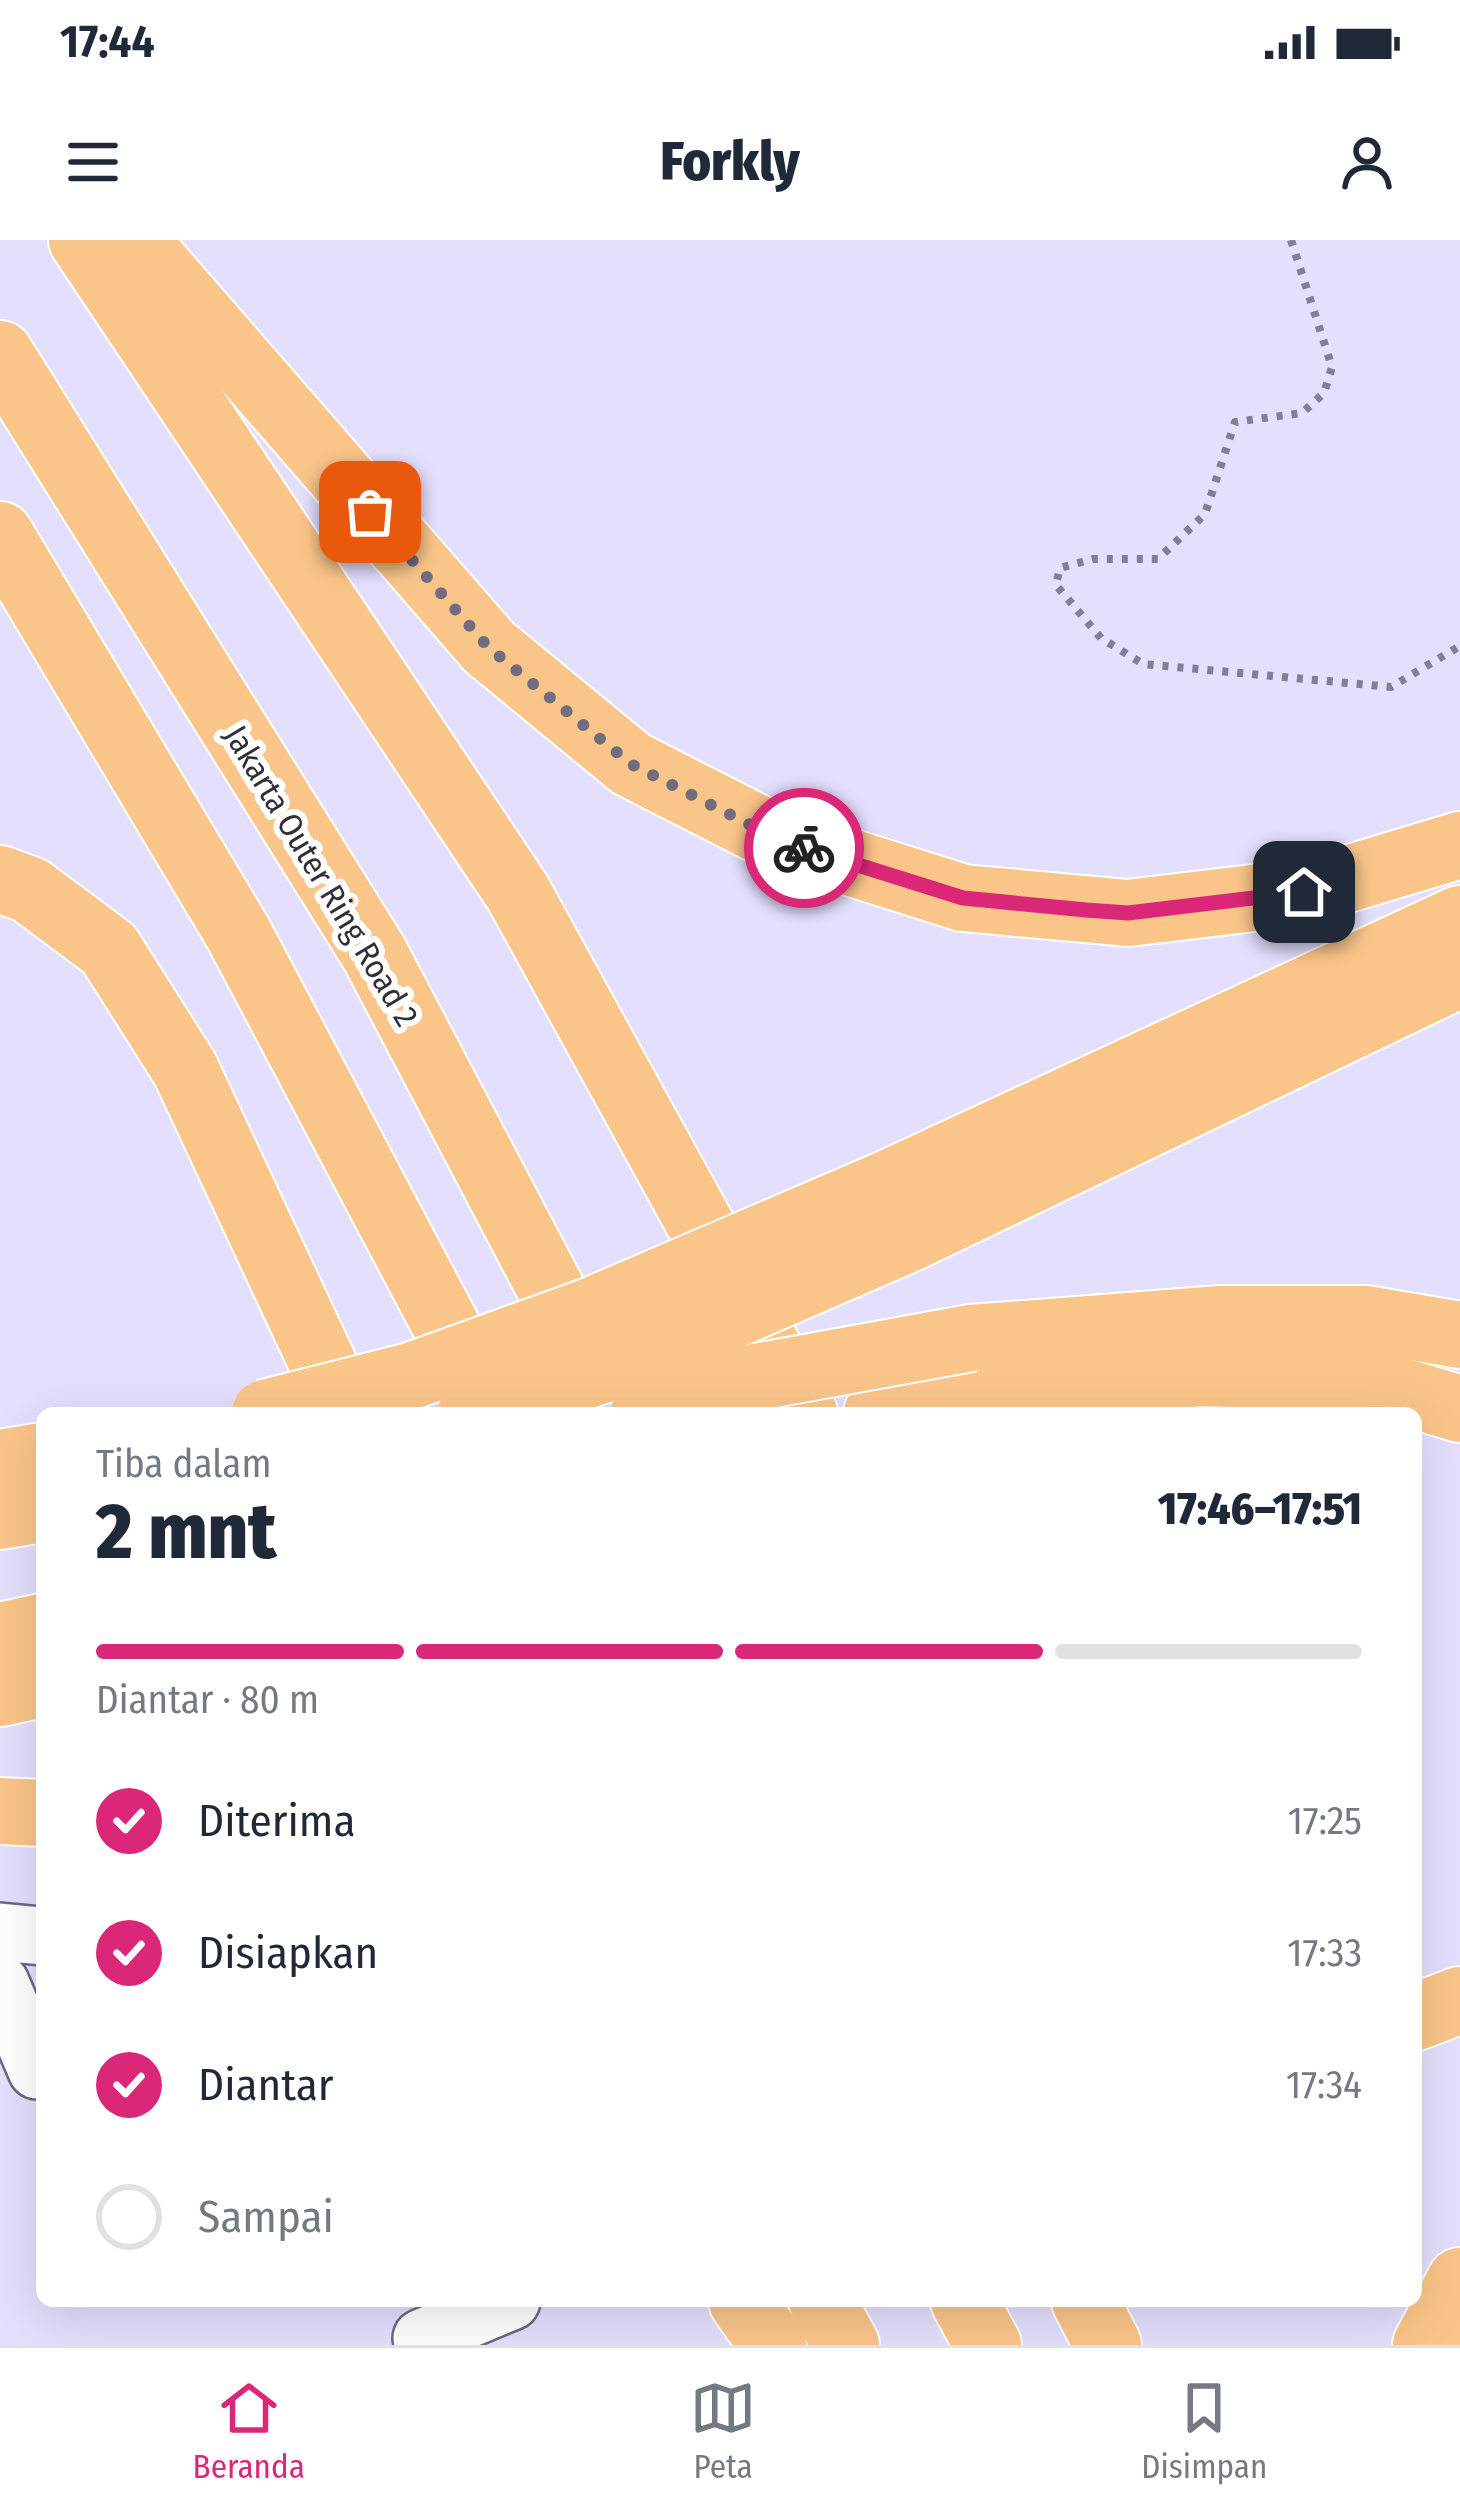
<!DOCTYPE html>
<html lang="id">
<head>
<meta charset="utf-8">
<style>
  body { margin:0; font-family:"Fira Sans Condensed",sans-serif; background:#f6f6f7; color:#1f2937; height:100vh; display:flex; flex-direction:column; font-size:45px; white-space:nowrap }
  * { box-sizing:border-box; margin:0 }
  p { font-size:39px; color:#747a83 }
  .icon { flex:none; width:66px; height:66px; fill:none; stroke:currentColor; stroke-width:2; stroke-linecap:round; stroke-linejoin:round }
  .map { position:relative; flex:1; overflow:hidden }
  .side { position:absolute; left:36px; top:1167px; width:1386px; height:900px; display:flex; flex-direction:column; background:#fff; border-radius:18px; box-shadow:0 12px 48px #0002 }
  .side>* { flex:none }
  .pin { position:absolute; display:grid; place-items:center; width:102px; height:102px; color:#fff; margin:-51px; border-radius:24px; box-shadow:0 6px 18px #0006 }
  .courier { position:absolute; display:grid; place-items:center; width:120px; height:120px; margin:-60px; border:9px solid #db2777; border-radius:50%; background:#fff; color:#222; box-shadow:0 3px 15px #0007 }
  .headline em { font-style:normal; font-weight:800 }
  .headline div { display:flex; flex-direction:column-reverse }
  .headline { display:flex; align-items:center; justify-content:space-between; height:204px; padding:0 60px }
  h1 { font-size:78px; font-weight:800; line-height:90px }
  .bar { display:grid; grid-template-columns:repeat(4,1fr); gap:18px 12px; align-content:center; height:144px; padding:0 60px }
  .bar i { height:15px; border-radius:9px; background:#e0e1e3 }
  .bar .on { background:#db2777 }
  .bar p { grid-column:span 4 }
  ol { padding:0 60px; list-style:none }
  li { display:flex; align-items:center; gap:36px; height:132px }
  li p { margin-inline-start:auto }
  li .icon { padding:12px; border-radius:50%; background:#db2777; color:#fff; stroke-width:4 }
  li:last-child { color:#747a83 }
  li i { width:66px; height:66px; border:6px solid #e0e1e3; border-radius:50% }
  .status { display:flex; justify-content:space-between; align-items:center; height:84px; padding:0 60px; background:#fff; direction:ltr }
  .status svg { height:33px; fill:currentColor }
  header { display:flex; justify-content:space-between; align-items:center; height:156px; padding:0 60px; background:#fff; font-size:54px; font-weight:800 }
  .tab-bar { display:flex; justify-content:space-around; align-items:center; height:168px; border-top:3px solid #e0e1e3; background:#fff; font-size:33px; color:#747a83 }
  .tab-bar a { display:grid; justify-items:center; gap:6px }
  .tab-bar .on { color:#db2777 }
  .map>svg:first-child { display:block }
</style>
</head>
<body>
<div class="status"><b>17:44</b><svg viewBox="0 0 49 12"><path d="M0 12V9h3v3zM5 12V6h3v6zM10 12V3h3v9zM15 12V0h3v12zM26 1h20v11H26zM47 4h2v5h-2z"/></svg></div>
<header><svg class="icon" aria-label="menu" viewBox="0 0 24 24"><path d="M4 6h16M4 12h16M4 18h16"/></svg>Forkly<svg class="icon" aria-label="person" viewBox="0 0 24 24"><circle cx="12" cy="8" r="4"/><path d="M4 21q1-7 8-7t8 7"/></svg></header>
<div class="map">
<svg width="1460" height="2105" viewBox="0 0 1460 2105">
  <rect width="100%" height="100%" fill="#e3dffd"/>
  <g fill="none" stroke-linecap="round" stroke-linejoin="round">
    <defs>
      <g id="minor">
        <path d="M0 1692 42 1696"/>
        <path d="M0 1743 37 1830"/>
        <path d="M422 2098 511 2061"/>
      </g>
      <g id="highway">
        <path d="M82 0 518 653 804 1173"/>
        <path d="M135 0 489 407 631 524 780 600 963 658 1128 673 1304 652 1460 605"/>
        <path d="M0 114 374 713 594 1131"/>
        <path d="M0 295 238 693 488 1165"/>
        <path d="M0 639 30 650 109 709 185 829 346 1173"/>
        <path d="M887 944 1460 679"/>
        <path d="M910 998 1460 734"/>
        <path d="M971 1098 1221 1079H1366L1460 1095"/>
        <path d="M877 1173 989 1153 1202 1133 1359 1138 1460 1169"/>
        <path d="M0 1223 42 1216"/>
        <path d="M0 1276 42 1269"/>
        <path d="M0 1396 42 1387"/>
        <path d="M0 1453 42 1444"/>
        <path d="M0 1571 42 1573"/>
        <path d="M1416 1777 1460 1760"/>
        <path d="M742 2061 773 2105"/>
        <path d="M822 2061 846 2105"/>
        <path d="M964 2061 988 2105"/>
        <path d="M1085 2061 1108 2105"/>
        <path d="M1426 2105 1460 2041"/>
      </g>
    </defs>
    <use href="#minor" stroke="#6c6882" stroke-width="62"/>
    <use href="#highway" stroke="#fff" stroke-width="70"/>
    <path stroke="#817f93" stroke-width="8" stroke-dasharray="6 9" stroke-linecap="butt" d="M1291 0 1332 127 1324 153 1302 173 1235 182 1205 274 1158 319H1093L1060 328 1056 345 1101 398 1143 424 1391 447 1460 406"/>
    <use href="#minor" stroke="#fff" stroke-width="57"/>
    <use href="#highway" stroke="#fac589" stroke-width="66"/>
    <defs>
      <g id="highway-bridge">
        <path d="M265 1173 411 1136 591 1071 887 944"/>
        <path d="M471 1173 620 1124 910 998"/>
        <path d="M644 1173 745 1139 971 1098"/>
      </g>
    </defs>
    <use href="#highway-bridge" stroke="#fff" stroke-width="70" stroke-linecap="butt"/>
    <use href="#highway-bridge" stroke="#fac589" stroke-width="66"/>
  </g>
  <g fill="none" stroke-linecap="round" stroke-linejoin="round">
    <path stroke="#6f6d7e" stroke-width="12" stroke-dasharray="0 21.6" d="M370 272 488 407 631 524 780 600 804 608"/>
    <path stroke="#db2777" stroke-width="15" d="M804 608 963 658 1086 670 1128 673 1304 652"/>
  </g>
  <g text-anchor="middle" dominant-baseline="central" stroke-width="12" stroke-linejoin="round" paint-order="stroke">
    <g font-size="33" fill="#302f3a" stroke="#fff">
      <text transform="translate(321 636) rotate(59)">Jakarta Outer Ring Road 2</text>
    </g>
  </g>
</svg>
<div class="pin" style="left:370px;top:272px;background:#ea580c"><svg class="icon" aria-label="bag" viewBox="0 0 24 24"><path d="M5 8h14l-1 12H6zM9 8a3 3 0 0 1 6 0"/></svg></div>
<div class="pin" style="left:1304px;top:652px;background:#1f2937"><svg class="icon" aria-label="home" viewBox="0 0 24 24"><path d="M3 11l9-7 9 7M6 9v11h12V9"/></svg></div>
<div class="courier" style="left:804px;top:608px"><svg class="icon" aria-label="bike" viewBox="0 0 24 24"><circle cx="6" cy="16" r="4"/><circle cx="18" cy="16" r="4"/><path d="M6 16l4-8h5l3 8M10 8l3 8H6M13 5h3"/></svg></div>
<section class="side">
<div class="headline"><div><h1>2 mnt</h1><p>Tiba dalam</p></div><em>17:46–17:51</em></div>
<div class="bar"><i class="on"></i><i class="on"></i><i class="on"></i><i></i><p>Diantar · 80 m</p></div>
<ol>
<li><svg class="icon" aria-label="check" viewBox="0 0 24 24"><path d="M5 12l5 5 9-10"/></svg>Diterima<p>17:25</p></li>
<li><svg class="icon" aria-label="check" viewBox="0 0 24 24"><path d="M5 12l5 5 9-10"/></svg>Disiapkan<p>17:33</p></li>
<li><svg class="icon" aria-label="check" viewBox="0 0 24 24"><path d="M5 12l5 5 9-10"/></svg>Diantar<p>17:34</p></li>
<li><i></i>Sampai</li>
</ol>
</section>
</div>
<nav class="tab-bar">
<a class="on"><svg class="icon" aria-label="home" viewBox="0 0 24 24"><path d="M3 11l9-7 9 7M6 9v11h12V9"/></svg>Beranda</a>
<a><svg class="icon" aria-label="map" viewBox="0 0 24 24"><path d="M3 6l6-2 6 2 6-2v14l-6 2-6-2-6 2zM9 4v14M15 6v14"/></svg>Peta</a>
<a><svg class="icon" aria-label="saved" viewBox="0 0 24 24"><path d="M7 4h10v16l-5-4-5 4z"/></svg>Disimpan</a>
</nav>
</body>
</html>
